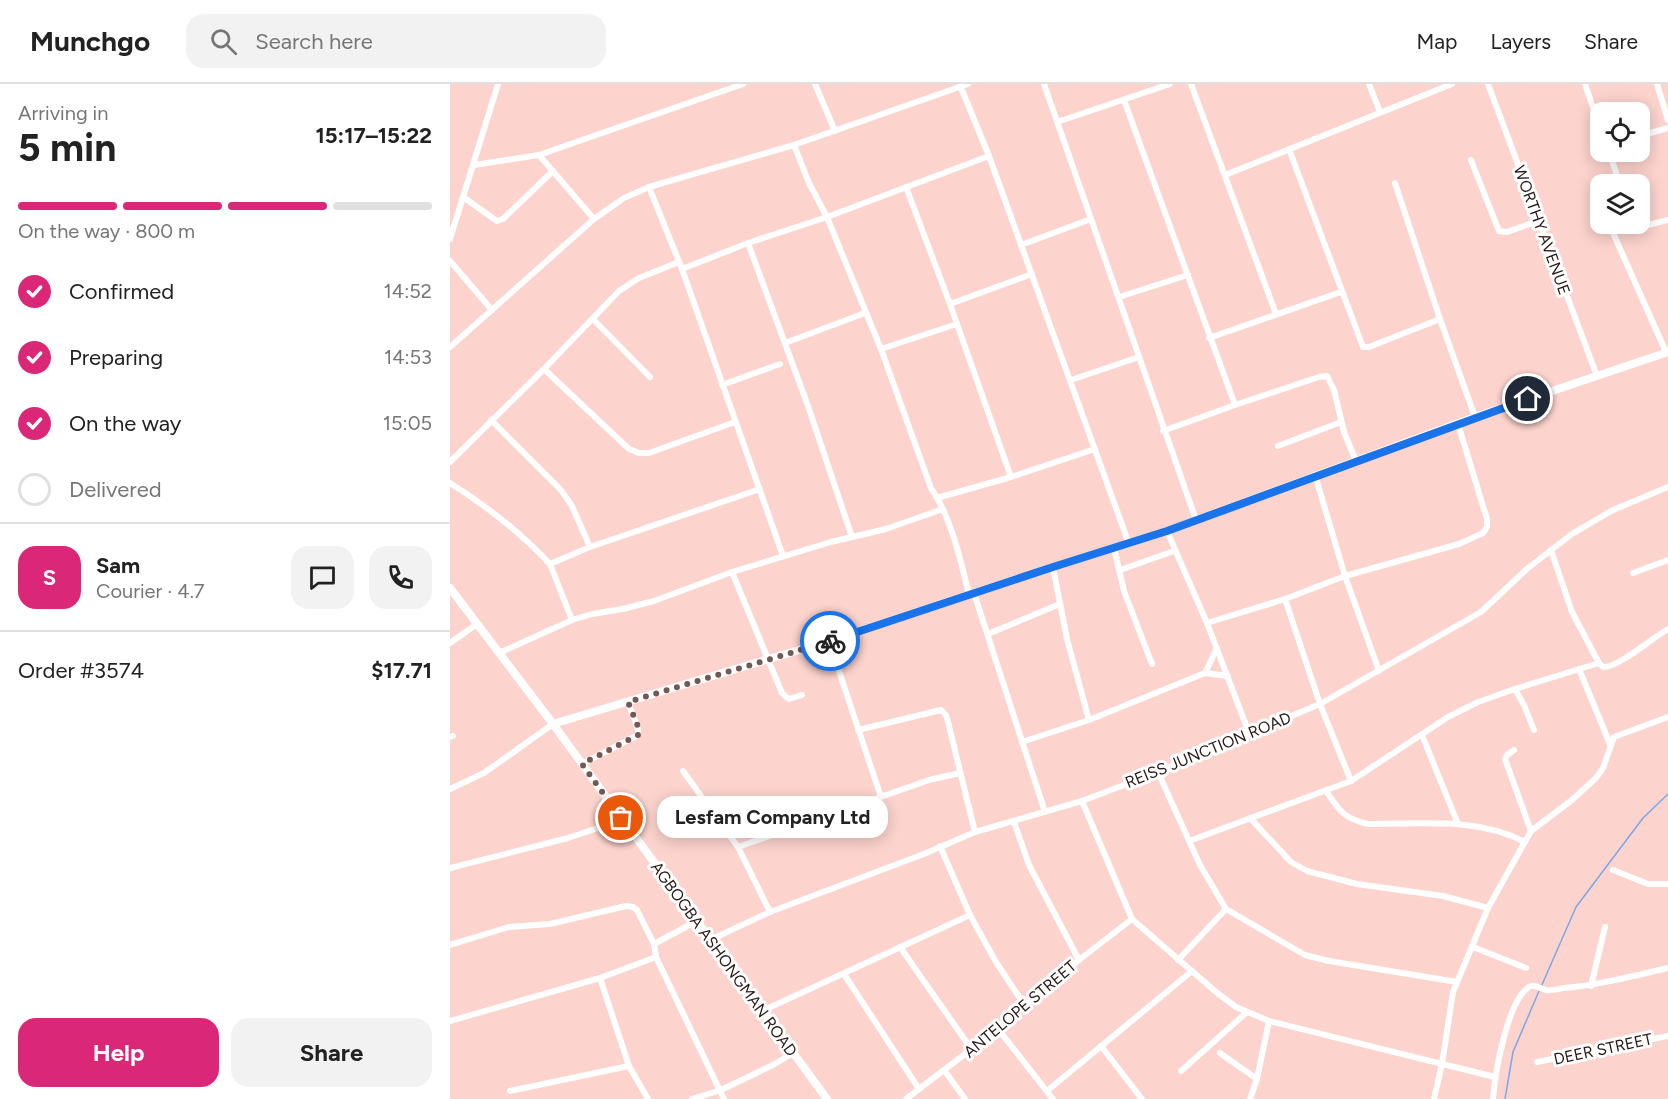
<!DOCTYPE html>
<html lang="en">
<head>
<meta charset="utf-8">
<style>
  body { margin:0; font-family:Figtree,sans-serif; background:#f2f2f2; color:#222; height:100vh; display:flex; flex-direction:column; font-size:22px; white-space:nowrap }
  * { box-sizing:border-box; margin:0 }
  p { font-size:20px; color:#767676 }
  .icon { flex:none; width:33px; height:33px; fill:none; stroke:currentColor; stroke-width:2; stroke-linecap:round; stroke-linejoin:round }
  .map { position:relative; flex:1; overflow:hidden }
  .details { display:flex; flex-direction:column; background:#fff; width:450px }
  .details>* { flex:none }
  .buttons { position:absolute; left:1140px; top:18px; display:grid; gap:12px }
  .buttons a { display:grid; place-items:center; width:60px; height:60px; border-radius:12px; background:#fff; box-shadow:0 3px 15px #0003; font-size:30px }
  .pin { position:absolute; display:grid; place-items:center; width:51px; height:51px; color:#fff; margin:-26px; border:3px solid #fff; border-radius:50%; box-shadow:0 2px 6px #0007 }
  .courier { position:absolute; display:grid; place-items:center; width:60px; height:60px; margin:-30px; border:4px solid #1a73e8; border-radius:50%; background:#fff; color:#222; box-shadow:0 2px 8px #0007 }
  .bubble { position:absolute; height:42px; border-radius:18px; background:#fff; box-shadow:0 3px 15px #0003; font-size:20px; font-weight:700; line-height:42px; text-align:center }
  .head em { font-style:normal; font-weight:700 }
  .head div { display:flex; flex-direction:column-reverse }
  .head { display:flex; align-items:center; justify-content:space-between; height:102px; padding:0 18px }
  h1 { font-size:39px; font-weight:700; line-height:45px }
  .bar { display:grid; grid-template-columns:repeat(4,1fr); gap:9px 6px; align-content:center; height:72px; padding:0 18px }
  .bar i { height:8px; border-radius:4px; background:#e0e0e0 }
  .bar .active { background:#db2777 }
  .bar p { grid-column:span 4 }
  .line { display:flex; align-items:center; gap:15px; padding:0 18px; border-top:2px solid #e0e0e0 }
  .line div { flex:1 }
  .round { display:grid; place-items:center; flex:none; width:63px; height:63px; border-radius:18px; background:#f2f2f2 }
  ol { padding:0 18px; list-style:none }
  li { display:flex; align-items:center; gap:18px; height:66px }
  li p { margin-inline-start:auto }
  li .icon { padding:6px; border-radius:50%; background:#db2777; color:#fff; stroke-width:4 }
  li:last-child { color:#767676 }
  li i { width:33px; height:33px; border:3px solid #e0e0e0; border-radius:50% }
  .action { display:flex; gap:12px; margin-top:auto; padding:12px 18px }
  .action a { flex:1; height:69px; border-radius:18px; background:#db2777; color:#fff; font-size:24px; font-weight:700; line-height:69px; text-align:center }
  .action a+a { background:#f2f2f2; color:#222 }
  header { display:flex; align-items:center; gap:36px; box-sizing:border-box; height:84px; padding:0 30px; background:#fff; border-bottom:2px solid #e0e0e0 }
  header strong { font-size:28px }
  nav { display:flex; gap:33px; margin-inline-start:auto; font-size:21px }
  .search { width:420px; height:54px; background:#f2f2f2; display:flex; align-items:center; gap:15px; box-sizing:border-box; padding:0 21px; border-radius:18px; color:#767676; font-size:22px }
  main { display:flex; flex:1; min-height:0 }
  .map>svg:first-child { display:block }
</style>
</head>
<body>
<header>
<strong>Munchgo</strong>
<div class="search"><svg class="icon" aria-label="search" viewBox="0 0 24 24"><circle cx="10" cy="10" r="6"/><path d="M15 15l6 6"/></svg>Search here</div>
<nav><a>Map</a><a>Layers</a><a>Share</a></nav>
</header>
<main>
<section class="details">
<div class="head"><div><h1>5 min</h1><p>Arriving in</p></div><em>15:17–15:22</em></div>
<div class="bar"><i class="active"></i><i class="active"></i><i class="active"></i><i></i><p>On the way · 800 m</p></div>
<ol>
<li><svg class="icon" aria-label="check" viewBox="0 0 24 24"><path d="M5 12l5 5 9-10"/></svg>Confirmed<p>14:52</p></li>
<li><svg class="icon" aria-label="check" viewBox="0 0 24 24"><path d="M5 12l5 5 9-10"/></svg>Preparing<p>14:53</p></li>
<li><svg class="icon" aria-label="check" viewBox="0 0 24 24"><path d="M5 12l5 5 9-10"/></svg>On the way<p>15:05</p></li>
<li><i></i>Delivered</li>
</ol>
<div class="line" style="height:108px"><b class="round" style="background:#db2777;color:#fff">S</b><div><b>Sam</b><p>Courier · 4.7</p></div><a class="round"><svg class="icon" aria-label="chat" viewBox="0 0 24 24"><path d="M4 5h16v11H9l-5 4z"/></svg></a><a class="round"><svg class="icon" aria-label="phone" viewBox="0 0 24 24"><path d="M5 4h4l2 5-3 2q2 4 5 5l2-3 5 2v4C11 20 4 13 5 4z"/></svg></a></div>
<div class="line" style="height:78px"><div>Order #3574</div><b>$17.71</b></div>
<div class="action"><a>Help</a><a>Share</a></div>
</section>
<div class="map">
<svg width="1218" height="1015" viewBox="0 0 1218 1015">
  <rect width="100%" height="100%" fill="#fcd3cd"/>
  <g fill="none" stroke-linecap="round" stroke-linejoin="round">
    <g stroke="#7ba7ea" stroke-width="1.5">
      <path d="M1091 903 1126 823 1193 734 1218 710"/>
      <path d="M1055 1015 1063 968 1089 907"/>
    </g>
    <g stroke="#fff" stroke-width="6">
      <path d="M365 0 385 47"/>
      <path d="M594 0 746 436"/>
      <path d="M741 0 826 230"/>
      <path d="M919 0 930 28"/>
      <path d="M1038 0 1147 292"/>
      <path d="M1135 0 1150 44"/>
      <path d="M1207 0 1218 36"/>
      <path d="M510 1 539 72 679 460"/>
      <path d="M674 16 785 321"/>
      <path d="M607 38 720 0"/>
      <path d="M1190 52 1218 44"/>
      <path d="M344 61 359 99 377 133 431 265 481 404C502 435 510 475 519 510"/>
      <path d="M839 65 913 263H919L990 235"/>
      <path d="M1159 68 1170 100"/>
      <path d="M89 71 144 135"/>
      <path d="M1021 76 1049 147 1057 148 1088 137"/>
      <path d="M24 81 89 71 293 0"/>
      <path d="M775 91 1002 0"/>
      <path d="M945 99 990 235 1025 333"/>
      <path d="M199 103 232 185 333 472"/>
      <path d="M456 103 500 220 561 393"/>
      <path d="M13 113 47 137 53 135 103 87"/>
      <path d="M1159 140 1216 268"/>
      <path d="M1190 143 1218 136"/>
      <path d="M0 155 48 0"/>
      <path d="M298 159 358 322 402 453"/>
      <path d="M571 161 641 135"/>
      <path d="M0 177 42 226"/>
      <path d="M232 185 298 159 377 133 539 72"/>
      <path d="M669 213 738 191"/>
      <path d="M500 220 582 190"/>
      <path d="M143 235 200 293"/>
      <path d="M759 254 891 208"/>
      <path d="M335 259 415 229"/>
      <path d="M0 263 144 135 174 114 199 103 344 61 518 0"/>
      <path d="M431 265 507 240"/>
      <path d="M94 285 179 365 189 369H199L285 338"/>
      <path d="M621 296 689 273"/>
      <path d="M272 301 330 280"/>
      <path d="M41 336 111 406 122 422 140 463"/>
      <path d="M713 347 785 321 869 293 877 292 884 306 894 348 906 377"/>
      <path d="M828 362 891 338"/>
      <path d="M0 378 94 285 169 207 189 194 229 178"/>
      <path d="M865 391 895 492 929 587"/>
      <path d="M0 399C35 421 71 449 100 480"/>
      <path d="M487 414 561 393 645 365"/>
      <path d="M717 447 757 539 799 649"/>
      <path d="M664 464 674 507 702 580"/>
      <path d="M1101 466 1122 528 1149 579 1153 583C1168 584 1202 554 1218 545"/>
      <path d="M603 483 617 555 639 636"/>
      <path d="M670 486 724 467"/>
      <path d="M282 488 332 609 339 615 352 611"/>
      <path d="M1183 489 1218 476"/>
      <path d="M524 509 595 728"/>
      <path d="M835 515 870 620 901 697"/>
      <path d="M122 536 100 480 140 463 310 405"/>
      <path d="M757 539 835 515 895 492 1009 460 1033 449 1037 443V435L1008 340"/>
      <path d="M538 550 610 520"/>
      <path d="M379 557 431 713"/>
      <path d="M0 559 27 540"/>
      <path d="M49 569 122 536 142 530 173 525 204 517 282 488 381 458 436 445 493 425"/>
      <path d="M1129 585 1160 660"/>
      <path d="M755 589 767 564"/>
      <path d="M1065 605 1074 621 1084 646"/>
      <path d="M408 646 491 626 496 631 498 638 525 748"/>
      <path d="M972 651 1008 740"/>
      <path d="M0 653 3 652"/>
      <path d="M572 658 639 636 755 589 778 592"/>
      <path d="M1064 666 1057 671 1055 675 1081 747"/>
      <path d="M132 680 188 651V645L178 618"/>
      <path d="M233 687 288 763 320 828"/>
      <path d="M708 688 750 781 776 825 855 871 879 877 1007 898"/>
      <path d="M0 705 34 689 103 640"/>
      <path d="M876 707C889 726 894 735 918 740 971 740 1028 733 1075 758"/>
      <path d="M632 717 682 835 766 908 786 923 819 937 1045 993"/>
      <path d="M800 734 841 778 857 787 907 800 993 812 1038 824"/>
      <path d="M564 738 579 781 629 876"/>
      <path d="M739 757 901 697 998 633 1028 618 1065 605 1149 579"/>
      <path d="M490 762 520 831 546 878 575 922"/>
      <path d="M288 763 479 696 510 689"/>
      <path d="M0 784 118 754 160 740 171 734"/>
      <path d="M1163 786 1198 800H1218"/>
      <path d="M260 856 320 828 474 770 525 748 632 717 708 688 870 620 1031 528 1078 484 1122 450 1163 426 1218 403"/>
      <path d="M204 860 247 837"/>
      <path d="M0 861 59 843 100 840 176 822 183 823 187 826 204 860 206 873 274 1015"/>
      <path d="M450 863 522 966"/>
      <path d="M1023 863 1076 884"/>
      <path d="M728 876 776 825"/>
      <path d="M394 890 469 1005"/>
      <path d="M150 894 179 982 198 1015"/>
      <path d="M1141 902 1155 843"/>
      <path d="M312 927 520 831"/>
      <path d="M0 937 150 894 206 873"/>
      <path d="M548 945 603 1015"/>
      <path d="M651 962 692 1015"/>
      <path d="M770 969 807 995"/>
      <path d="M1087 978 1218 952"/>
      <path d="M494 986 515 1015"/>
      <path d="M731 987 797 928"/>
      <path d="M60 1007 179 982"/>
      <path d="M597 1007 742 887"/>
      <path d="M242 1015 271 1006 323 981 343 969"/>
      <path d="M456 1015 548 945 629 876 682 835"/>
      <path d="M800 1015 807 995 819 937"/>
      <path d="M984 1015 992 980 1003 908 1038 824 1081 747 1122 716 1146 694 1153 684 1164 653 1218 633"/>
      <path d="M1043 1015C1045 990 1057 917 1079 903 1084 899 1090 905 1096 906 1101 907 1108 905 1114 904 1149 901 1183 892 1218 884"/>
    </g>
    <g stroke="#fff" stroke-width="8">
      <path d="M0 504 103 640 377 1015"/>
      <path d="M103 640 379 557 603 483 717 447 1025 333 1218 268"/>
    </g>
  </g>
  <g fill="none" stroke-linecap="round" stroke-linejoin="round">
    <path stroke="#715956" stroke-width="6" stroke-dasharray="0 10.8" d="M171 734 132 680 188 651 189 645 178 618 380 557"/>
    <path stroke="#1a73e8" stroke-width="8" d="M380 557 603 483 717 447 1078 315"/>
  </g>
  <g text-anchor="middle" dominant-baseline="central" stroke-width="6" stroke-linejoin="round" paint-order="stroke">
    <g font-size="16" fill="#261816" stroke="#fff">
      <text transform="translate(1092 146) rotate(70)">WORTHY AVENUE</text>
      <text transform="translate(758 666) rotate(-22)">REISS JUNCTION ROAD</text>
      <text transform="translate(274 875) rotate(54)">AGBOGBA ASHONGMAN ROAD</text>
      <text transform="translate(570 925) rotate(-40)">ANTELOPE STREET</text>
      <text transform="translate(1153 965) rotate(-12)">DEER STREET</text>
    </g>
  </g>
</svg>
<div class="buttons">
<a><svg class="icon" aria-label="locate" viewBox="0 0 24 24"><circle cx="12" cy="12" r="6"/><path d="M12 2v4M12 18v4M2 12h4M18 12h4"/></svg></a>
<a><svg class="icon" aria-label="layers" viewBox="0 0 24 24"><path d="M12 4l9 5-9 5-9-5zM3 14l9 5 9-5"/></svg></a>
</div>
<div class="pin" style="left:171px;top:734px;background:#ea580c"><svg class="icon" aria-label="bag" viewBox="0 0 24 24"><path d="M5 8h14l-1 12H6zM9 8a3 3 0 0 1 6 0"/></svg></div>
<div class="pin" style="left:1078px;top:315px;background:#1f2937"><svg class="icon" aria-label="home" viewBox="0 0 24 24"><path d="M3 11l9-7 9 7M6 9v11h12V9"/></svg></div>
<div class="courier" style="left:380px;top:557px"><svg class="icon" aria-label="bike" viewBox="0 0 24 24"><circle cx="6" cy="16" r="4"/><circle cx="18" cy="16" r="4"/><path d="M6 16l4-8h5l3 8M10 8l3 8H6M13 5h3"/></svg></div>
<div class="bubble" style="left:207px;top:712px;width:231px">Lesfam Company Ltd</div>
</div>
</main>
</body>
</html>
